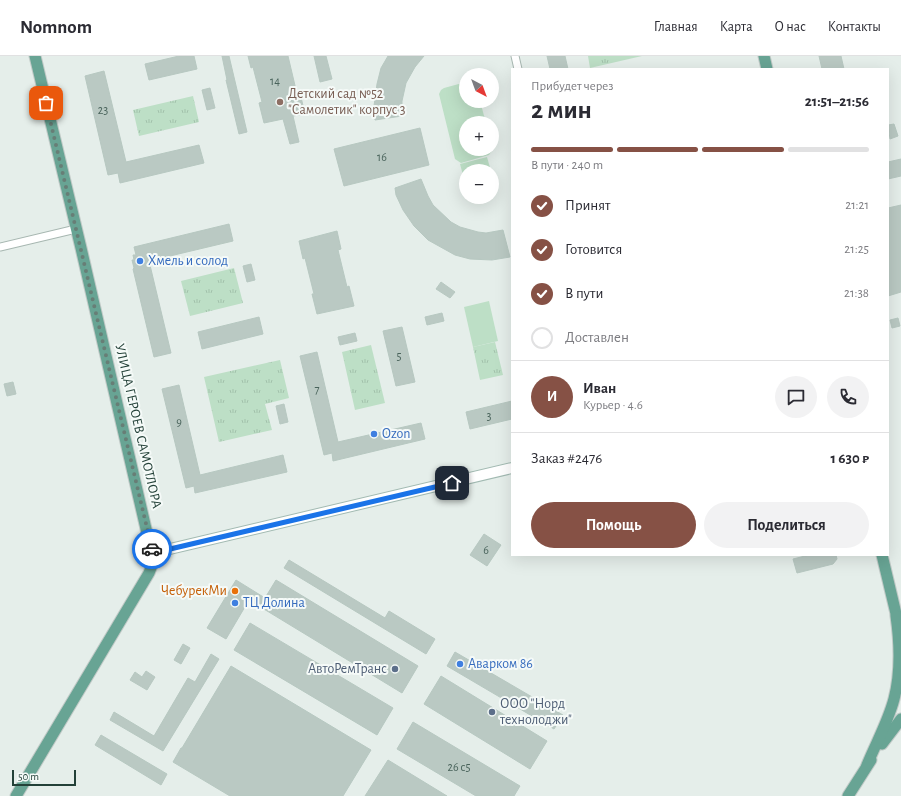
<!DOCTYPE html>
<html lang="ru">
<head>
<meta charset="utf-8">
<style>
  body { margin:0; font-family:"Alegreya Sans",sans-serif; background:#f2f2f3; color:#2b2b33; height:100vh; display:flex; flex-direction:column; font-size:15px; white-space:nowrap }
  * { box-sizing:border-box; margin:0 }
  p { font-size:13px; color:#7c7c81 }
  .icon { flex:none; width:22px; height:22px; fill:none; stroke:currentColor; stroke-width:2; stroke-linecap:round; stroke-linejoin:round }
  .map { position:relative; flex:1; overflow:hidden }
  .panel { position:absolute; left:511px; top:12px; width:378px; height:488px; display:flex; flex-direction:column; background:#fff; border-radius:0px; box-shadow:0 4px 16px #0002 }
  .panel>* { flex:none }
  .needle { width:26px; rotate:139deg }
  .fabs { position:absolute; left:459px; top:12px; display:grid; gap:8px }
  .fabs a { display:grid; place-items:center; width:40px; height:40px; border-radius:50%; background:#fff; box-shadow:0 4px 16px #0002; font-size:20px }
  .scale { position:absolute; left:12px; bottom:10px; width:64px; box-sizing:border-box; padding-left:4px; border:2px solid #234138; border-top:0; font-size:11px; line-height:14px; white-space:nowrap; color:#234138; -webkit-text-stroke:3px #f5faf8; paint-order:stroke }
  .pin { position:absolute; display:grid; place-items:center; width:34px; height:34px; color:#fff; margin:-17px; border-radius:8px; box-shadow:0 2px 6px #0006 }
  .courier { position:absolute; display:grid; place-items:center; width:40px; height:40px; margin:-20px; border:3px solid #1a73e8; border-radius:50%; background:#fff; color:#222; box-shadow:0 1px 5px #0007 }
  .headline em { font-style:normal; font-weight:700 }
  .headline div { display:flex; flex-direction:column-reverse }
  .headline { display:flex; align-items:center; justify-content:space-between; height:68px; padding:0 20px }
  h1 { font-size:26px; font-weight:700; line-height:30px }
  .bar { display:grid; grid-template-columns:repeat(4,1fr); gap:6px 4px; align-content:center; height:48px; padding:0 20px }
  .bar i { height:5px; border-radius:3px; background:#e1e1e2 }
  .bar .selected { background:#865145 }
  .bar p { grid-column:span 4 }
  .line { display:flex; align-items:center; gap:10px; padding:0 20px; border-top:1px solid #e1e1e2 }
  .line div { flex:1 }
  .round { display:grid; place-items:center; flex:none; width:42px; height:42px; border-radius:21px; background:#f2f2f3 }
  ol { padding:0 20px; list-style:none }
  li { display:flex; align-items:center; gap:12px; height:44px }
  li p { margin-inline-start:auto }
  li .icon { padding:4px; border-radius:50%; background:#865145; color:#fff; stroke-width:4 }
  li:last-child { color:#7c7c81 }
  li i { width:22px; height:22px; border:2px solid #e1e1e2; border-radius:50% }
  .cta { display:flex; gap:8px; margin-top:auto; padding:8px 20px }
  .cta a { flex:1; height:46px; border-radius:24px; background:#865145; color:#fff; font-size:16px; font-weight:700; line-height:46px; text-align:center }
  .cta a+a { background:#f2f2f3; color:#2b2b33 }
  header { display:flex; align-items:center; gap:24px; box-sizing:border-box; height:56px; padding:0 20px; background:#fff; border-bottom:1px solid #e1e1e2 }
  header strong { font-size:19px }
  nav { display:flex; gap:22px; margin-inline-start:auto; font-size:14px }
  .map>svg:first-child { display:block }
</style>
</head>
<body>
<header>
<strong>Nomnom</strong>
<nav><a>Главная</a><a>Карта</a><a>О нас</a><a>Контакты</a></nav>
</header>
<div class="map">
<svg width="901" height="740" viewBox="0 0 901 740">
  <defs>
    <pattern id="grass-tufts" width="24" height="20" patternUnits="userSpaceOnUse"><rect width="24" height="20" fill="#bddfc6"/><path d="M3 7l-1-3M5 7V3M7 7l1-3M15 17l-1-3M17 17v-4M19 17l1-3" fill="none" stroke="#a2c1ab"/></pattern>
  </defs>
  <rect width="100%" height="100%" fill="#e5eeea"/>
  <g fill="url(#grass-tufts)">
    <path d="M588 0H642L590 12Z"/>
    <path d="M193 40 199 66 139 80 133 54Z"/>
    <path d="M234 212 243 247 190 260 181 225Z"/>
    <path d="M495 286 503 319 480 324 473 291Z"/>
    <path d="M371 289 385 347 355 354 342 296Z"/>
    <path d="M280 304 289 342 265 348 272 374 219 386 204 321Z"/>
  </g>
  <g fill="#bddfc6">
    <path d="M466 26V45H480L486 67H466V93H492L491 96 489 99 461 107 455 103 439 38 441 34 444 32Z"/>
    <path d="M487 101 491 115H466V122L464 123 460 108Z"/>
    <path d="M489 245 498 285 473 291 464 251Z"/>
  </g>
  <g fill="#bac9c3" stroke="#b7c8c1">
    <path d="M179 0H194L197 13 149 24 145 8Z"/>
    <path d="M222 0H229L247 76 239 78 226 24H227Z"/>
    <path d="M248 0H288L297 38 300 37 305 58 293 60 299 86 290 88 283 63 264 67 259 47 262 46 253 11 251 12Z"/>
    <path d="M314 0H326L332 23 320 26Z"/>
    <path d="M388 0H424L415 11 406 27 402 45V60L375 64 374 50 377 28 381 12Z"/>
    <path d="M547 0H565L568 13H550Z"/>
    <path d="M819 0H841L844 13H822Z"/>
    <path d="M104 15 126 106 199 89 204 107 120 127 118 117 108 119 85 20Z"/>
    <path d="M210 32 215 52 207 54 202 34Z"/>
    <path d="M894 68 898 80 890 83 888 69Z"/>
    <path d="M420 72 429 109 344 130 334 93Z"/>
    <path d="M901 103V120L888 123V106Z"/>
    <path d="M421 123 428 140 433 149 451 166 460 171 478 176 486 177 503 174 510 201 492 204 470 203 455 199 428 184 414 170 403 154 396 139 395 132Z"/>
    <path d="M901 149V236L888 240V152Z"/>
    <path d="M229 168 233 185 149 205 171 297 154 301 133 213 134 212 132 204H134L133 199H136L134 191Z"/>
    <path d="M337 175 341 193 338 194 347 231 349 230 354 250 317 258 312 238H314L305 202 303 203 299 185Z"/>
    <path d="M251 208 255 224 247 226 243 210Z"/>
    <path d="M441 226 455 236 450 242 436 233Z"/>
    <path d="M442 257 444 265 427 269 425 261Z"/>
    <path d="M259 261 263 278 202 293 198 276Z"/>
    <path d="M898 262 900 270 892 272 890 264Z"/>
    <path d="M402 271 415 326 396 330 383 275Z"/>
    <path d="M355 277 357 285 340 289 338 281Z"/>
    <path d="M317 296 338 386 421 367 425 383 333 405 332 397 324 399 300 300Z"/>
    <path d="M13 326 16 338 7 340 4 328Z"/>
    <path d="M179 329 200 419 283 399 287 416 195 437 194 430 186 432 162 333Z"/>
    <path d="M512 345V363L470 373 466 356Z"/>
    <path d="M284 348 288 366 280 368 276 350Z"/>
    <path d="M484 478 501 489 487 510 470 499Z"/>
    <path d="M809 499H836L837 503 833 508 797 517 793 503Z"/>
    <path d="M289 504 385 562 389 555 435 583 426 598 284 512Z"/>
    <path d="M236 524 265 542 276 524 418 610 402 637 249 544 226 583 207 572Z"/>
    <path d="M250 567 393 652 377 679 234 594Z"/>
    <path d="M183 588 190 592 181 608 174 604Z"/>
    <path d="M455 596 563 659 554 673 447 610Z"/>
    <path d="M211 598 219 603 163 695 110 664 114 656 154 680 188 622 195 626Z"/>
    <path d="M231 610 371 694 343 740H230L173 706 181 692H182Z"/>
    <path d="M146 615 155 621 147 634 130 624 135 616 142 621Z"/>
    <path d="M441 620 547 685 530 713 424 648Z"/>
    <path d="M413 666 520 730 514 740H476L397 693Z"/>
    <path d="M101 679 167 718 161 729 95 689Z"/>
    <path d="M388 704 447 740H365Z"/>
  </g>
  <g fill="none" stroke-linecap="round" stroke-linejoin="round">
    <defs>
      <g id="street">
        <path d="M515 0 518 13"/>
        <path d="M0 191 76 173"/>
      </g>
      <path id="secondary" d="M153 497 512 412"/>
      <g id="primary">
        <path d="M764 0 767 13"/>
        <path d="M882 499 898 566"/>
        <path d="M882 688 901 663"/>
        <path d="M867 709C876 687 888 666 894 643 901 616 900 588 896 560"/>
        <path d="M16 740 149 517 152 509 153 503 81 192 35 0"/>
        <path d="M848 740 871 704"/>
      </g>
    </defs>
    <use href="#street" stroke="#a7b7b1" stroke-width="9"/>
    <use href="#secondary" stroke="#a2bab2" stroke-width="12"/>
    <use href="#primary" stroke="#c1cac7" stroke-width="13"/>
    <use href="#street" stroke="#fff" stroke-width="7"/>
    <use href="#secondary" stroke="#fff" stroke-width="10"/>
    <use href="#primary" stroke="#68a494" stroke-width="11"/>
  </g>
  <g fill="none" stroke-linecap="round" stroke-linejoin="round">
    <path stroke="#677e76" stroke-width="4" stroke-dasharray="0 7.2" d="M46 47 152 493"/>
    <path stroke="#1a73e8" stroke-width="5" d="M152 493 153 497 452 427"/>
  </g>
  <circle fill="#8d6e63" stroke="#f5faf8" stroke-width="1.5" cx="280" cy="46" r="4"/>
  <g fill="#3f7fe0" stroke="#f5faf8" stroke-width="1.5">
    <circle cx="140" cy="205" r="4"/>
    <circle cx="374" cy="378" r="4"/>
    <circle cx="235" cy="547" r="4"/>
    <circle cx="460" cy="608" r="4"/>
  </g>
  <circle fill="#e8710a" stroke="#f5faf8" stroke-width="1.5" cx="235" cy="535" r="4"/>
  <g fill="#5c6f8a" stroke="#f5faf8" stroke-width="1.5">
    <circle cx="395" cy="613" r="4"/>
    <circle cx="492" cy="656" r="4"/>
  </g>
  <g text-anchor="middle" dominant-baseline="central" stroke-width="4" stroke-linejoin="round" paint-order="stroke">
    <g font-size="12" fill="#49635b">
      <text x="275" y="25">14</text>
      <text x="103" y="54">23</text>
      <text x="382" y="101">16</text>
      <text x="399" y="300">5</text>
      <text x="317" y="333">7</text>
      <text x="489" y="360">3</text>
      <text x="179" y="366">9</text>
      <text x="486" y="494">6</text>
      <text x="459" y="711">26 с5</text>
    </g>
    <g font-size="14" fill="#785e54" stroke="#f5faf8" text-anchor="start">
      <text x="288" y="38">Детский сад №52<tspan x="288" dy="16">"Самолетик" корпус 3</tspan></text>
    </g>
    <g font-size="14" fill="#366cbe" stroke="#f5faf8" text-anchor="start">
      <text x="148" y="205">Хмель и солод</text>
      <text x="382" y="378">Ozon</text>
      <text x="243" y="547">ТЦ Долина</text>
      <text x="468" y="608">Аварком 86</text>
    </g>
    <g font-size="14" fill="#234138" stroke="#f5faf8">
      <text transform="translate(138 370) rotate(77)">УЛИЦА ГЕРОЕВ САМОТЛОРА</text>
    </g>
    <g font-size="14" fill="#c56008" stroke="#f5faf8" text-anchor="end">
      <text x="227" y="535">ЧебурекМи</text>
    </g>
    <g font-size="14" fill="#4e5e75" stroke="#f5faf8" text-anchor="end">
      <text x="387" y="613">АвтоРемТранс</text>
      <text x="500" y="648" text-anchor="start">ООО "Норд<tspan x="500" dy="16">технолоджи"</tspan></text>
    </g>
  </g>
</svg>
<div class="fabs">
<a><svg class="needle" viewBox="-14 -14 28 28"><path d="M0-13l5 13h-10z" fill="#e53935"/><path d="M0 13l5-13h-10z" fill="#7c7c81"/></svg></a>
<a>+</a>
<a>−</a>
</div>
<div class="scale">50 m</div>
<div class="pin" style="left:46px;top:47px;background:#ea580c"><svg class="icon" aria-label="bag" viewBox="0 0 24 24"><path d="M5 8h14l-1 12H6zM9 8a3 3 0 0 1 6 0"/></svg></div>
<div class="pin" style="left:452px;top:427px;background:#1f2937"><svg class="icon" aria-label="home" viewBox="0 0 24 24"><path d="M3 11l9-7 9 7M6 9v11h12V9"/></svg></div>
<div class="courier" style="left:152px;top:493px"><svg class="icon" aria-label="car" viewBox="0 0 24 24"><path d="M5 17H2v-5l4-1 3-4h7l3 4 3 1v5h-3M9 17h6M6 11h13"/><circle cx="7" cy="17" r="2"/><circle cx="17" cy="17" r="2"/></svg></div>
<section class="panel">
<div class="headline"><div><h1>2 мин</h1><p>Прибудет через</p></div><em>21:51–21:56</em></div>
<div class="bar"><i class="selected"></i><i class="selected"></i><i class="selected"></i><i></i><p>В пути · 240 m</p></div>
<ol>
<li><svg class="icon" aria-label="check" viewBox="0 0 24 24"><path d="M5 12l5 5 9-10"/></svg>Принят<p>21:21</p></li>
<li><svg class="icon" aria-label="check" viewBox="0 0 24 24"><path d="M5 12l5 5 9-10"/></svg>Готовится<p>21:25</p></li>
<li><svg class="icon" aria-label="check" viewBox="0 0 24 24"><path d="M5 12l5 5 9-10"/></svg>В пути<p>21:38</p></li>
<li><i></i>Доставлен</li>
</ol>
<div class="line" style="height:72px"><b class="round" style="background:#865145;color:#fff">И</b><div><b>Иван</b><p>Курьер · 4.6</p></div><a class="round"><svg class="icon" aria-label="chat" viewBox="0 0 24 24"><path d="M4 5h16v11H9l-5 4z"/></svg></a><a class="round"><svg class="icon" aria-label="phone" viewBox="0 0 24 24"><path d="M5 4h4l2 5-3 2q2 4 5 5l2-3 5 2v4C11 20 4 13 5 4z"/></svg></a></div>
<div class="line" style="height:52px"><div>Заказ #2476</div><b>1 630 ₽</b></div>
<div class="cta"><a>Помощь</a><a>Поделиться</a></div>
</section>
</div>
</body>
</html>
